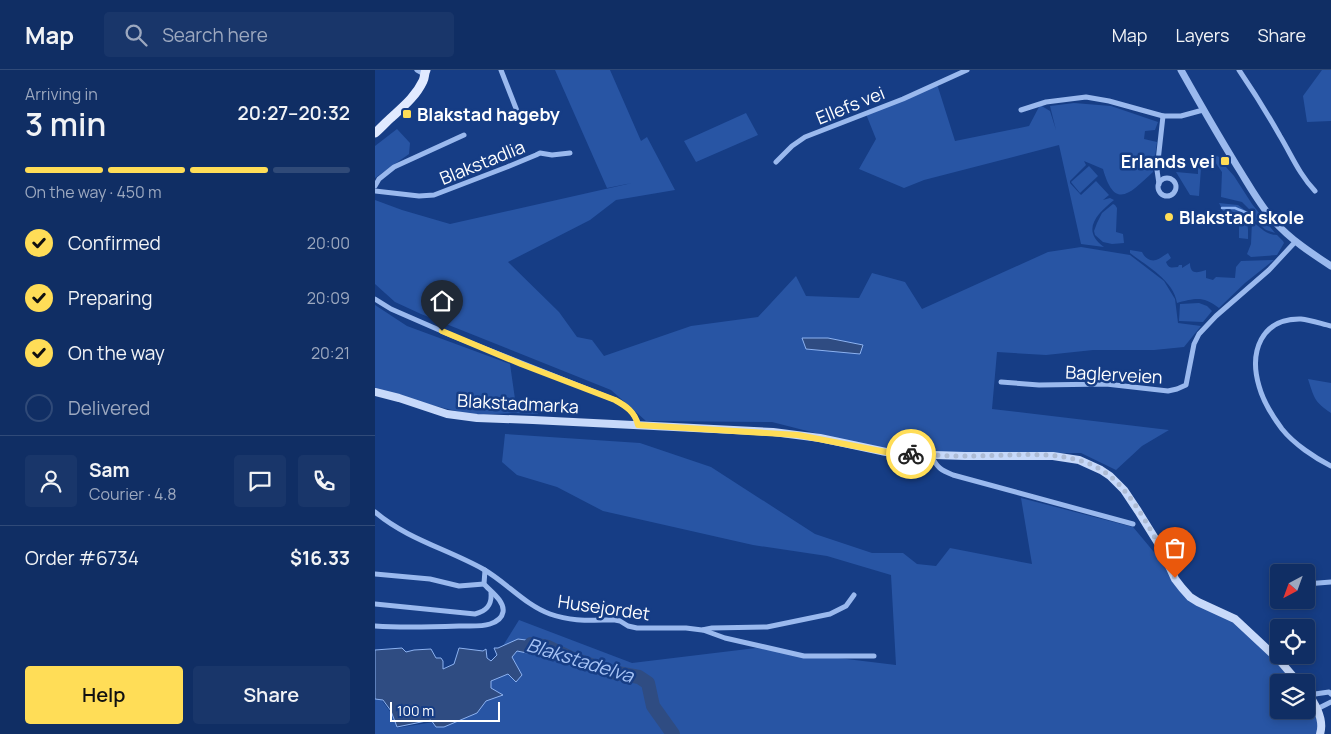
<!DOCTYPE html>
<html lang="en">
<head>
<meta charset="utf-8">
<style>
  body { margin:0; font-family:Manrope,sans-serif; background:#19366a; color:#f1f3f6; height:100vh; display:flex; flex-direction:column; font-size:19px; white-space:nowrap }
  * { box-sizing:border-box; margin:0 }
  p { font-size:16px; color:#9ca8bf }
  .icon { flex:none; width:28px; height:28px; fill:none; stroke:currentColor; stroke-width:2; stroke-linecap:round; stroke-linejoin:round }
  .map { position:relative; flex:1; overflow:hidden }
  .details { display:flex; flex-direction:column; background:#102e64; width:375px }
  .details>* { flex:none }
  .needle { width:32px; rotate:221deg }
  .tools { position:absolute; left:895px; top:494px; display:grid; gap:10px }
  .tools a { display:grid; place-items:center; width:45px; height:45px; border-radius:5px; background:#102e64; box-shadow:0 2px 8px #0003,0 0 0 1px #304a78; font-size:25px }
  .scale { position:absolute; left:15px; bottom:12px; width:110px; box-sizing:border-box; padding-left:5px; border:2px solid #fff; border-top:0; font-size:14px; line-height:18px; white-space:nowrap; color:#fff; -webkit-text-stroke:4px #163d85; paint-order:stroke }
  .pin { position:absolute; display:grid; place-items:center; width:42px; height:42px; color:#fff; margin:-51px -21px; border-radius:50% 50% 50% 0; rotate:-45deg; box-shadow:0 0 5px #0007 }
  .pin .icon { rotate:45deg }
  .courier { position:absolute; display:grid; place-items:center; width:50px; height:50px; margin:-25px; border:4px solid #ffdd57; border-radius:50%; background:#fff; color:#222; box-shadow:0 1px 6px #0007 }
  .summary em { font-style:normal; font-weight:600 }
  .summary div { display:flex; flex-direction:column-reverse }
  .summary { display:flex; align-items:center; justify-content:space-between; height:85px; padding:0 25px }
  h1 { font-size:32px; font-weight:600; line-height:38px }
  .bar { display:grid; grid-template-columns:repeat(4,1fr); gap:8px 5px; align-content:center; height:60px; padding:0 25px }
  .bar i { height:6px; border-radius:4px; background:#304a78 }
  .bar .selected { background:#ffdd57 }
  .bar p { grid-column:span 4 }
  .line { display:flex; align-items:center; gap:12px; padding:0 25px; border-top:1px solid #304a78 }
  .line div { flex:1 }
  .round { display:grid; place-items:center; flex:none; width:52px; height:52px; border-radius:5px; background:#19366a }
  ol { padding:0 25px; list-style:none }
  li { display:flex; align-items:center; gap:15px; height:55px }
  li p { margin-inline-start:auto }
  li .icon { padding:5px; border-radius:50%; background:#ffdd57; color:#111; stroke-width:4 }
  li:last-child { color:#9ca8bf }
  li i { width:28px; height:28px; border:2px solid #304a78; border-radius:50% }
  .cta { display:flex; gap:10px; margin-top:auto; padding:10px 25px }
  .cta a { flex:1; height:58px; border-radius:5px; background:#ffdd57; color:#111; font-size:20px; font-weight:600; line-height:58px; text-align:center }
  .cta a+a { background:#19366a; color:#f1f3f6 }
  header { display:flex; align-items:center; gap:30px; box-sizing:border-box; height:70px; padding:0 25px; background:#102e64; border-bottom:1px solid #304a78 }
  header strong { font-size:24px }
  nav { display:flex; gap:28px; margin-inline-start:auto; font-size:18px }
  .search { width:350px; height:45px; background:#19366a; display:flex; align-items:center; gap:12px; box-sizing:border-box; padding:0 18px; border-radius:5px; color:#9ca8bf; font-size:19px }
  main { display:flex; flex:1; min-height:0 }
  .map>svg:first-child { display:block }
</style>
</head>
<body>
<header>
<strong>Map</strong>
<div class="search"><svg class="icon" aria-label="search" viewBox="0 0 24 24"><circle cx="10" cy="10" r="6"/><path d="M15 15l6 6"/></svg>Search here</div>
<nav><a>Map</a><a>Layers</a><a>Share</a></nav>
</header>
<main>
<section class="details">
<div class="summary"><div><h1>3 min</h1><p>Arriving in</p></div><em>20:27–20:32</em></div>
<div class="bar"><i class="selected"></i><i class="selected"></i><i class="selected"></i><i></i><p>On the way · 450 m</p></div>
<ol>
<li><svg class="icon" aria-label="check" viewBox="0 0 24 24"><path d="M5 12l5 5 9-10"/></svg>Confirmed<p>20:00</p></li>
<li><svg class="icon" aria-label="check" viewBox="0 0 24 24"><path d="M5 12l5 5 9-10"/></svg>Preparing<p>20:09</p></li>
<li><svg class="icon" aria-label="check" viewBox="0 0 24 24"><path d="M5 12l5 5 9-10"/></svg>On the way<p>20:21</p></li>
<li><i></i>Delivered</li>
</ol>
<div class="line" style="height:90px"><a class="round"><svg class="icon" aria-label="person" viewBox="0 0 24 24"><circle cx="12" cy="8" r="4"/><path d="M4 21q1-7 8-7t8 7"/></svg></a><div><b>Sam</b><p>Courier · 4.8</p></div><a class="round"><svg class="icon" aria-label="chat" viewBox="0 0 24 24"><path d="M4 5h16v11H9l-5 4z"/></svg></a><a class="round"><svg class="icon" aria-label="phone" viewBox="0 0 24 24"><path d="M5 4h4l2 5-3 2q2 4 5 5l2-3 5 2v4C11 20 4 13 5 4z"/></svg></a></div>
<div class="line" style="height:65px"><div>Order #6734</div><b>$16.33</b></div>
<div class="cta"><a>Help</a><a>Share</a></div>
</section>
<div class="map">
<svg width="956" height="664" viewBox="0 0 956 664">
  <rect width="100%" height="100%" fill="#163d85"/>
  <g fill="#2855a4">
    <path d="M180 0H235L266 71 272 67 300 120 241 130 215 150 133 192 184 242 202 267 217 270 229 286 316 256 383 247 421 206 431 226 484 228 497 203 530 212 547 239 673 182 706 177 755 185 789 211 800 229 803 253 826 256 809 277 779 280H718L671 285 622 282 617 339 794 360 767 376 741 400 706 383 568 384 491 376 397 352 271 351 236 320 46 244 20 232 0 214V130L27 140 75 154 257 113 232 118Z"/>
    <path d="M947 0H956V51L932 52 928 26Z"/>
    <path d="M562 14 580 71 654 56 665 35 675 41 681 60 675 36 699 33 736 36 783 52 780 60 770 61 769 69 782 72 778 102C756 122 740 142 728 99L709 91 711 95 695 111V113L706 125 721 111 734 125 728 130 735 128 739 130C723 143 705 160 729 177L706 174 684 75 549 110 529 118 484 99 501 69 491 44Z"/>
    <path d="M371 43 383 65 321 92 309 71Z"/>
    <path d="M22 59 35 73 34 84 0 108V76Z"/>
    <path d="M842 86 844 87 848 93 846 94 848 97H851L859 106 877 134 900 163 891 160 880 151 874 139 867 132 846 127 847 102 838 89Z"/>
    <path d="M714 96 723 106 705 123 696 112Z"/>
    <path d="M823 98H826L824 126 815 125 801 102 823 104Z"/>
    <path d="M844 133 863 135 871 141 873 160V169L864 168V143L848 141Z"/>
    <path d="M738 134 740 135 742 138 741 162 748 164 749 173 737 174 728 172 720 165 719 161 722 153 727 143Z"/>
    <path d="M877 151C885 157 891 165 902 165L908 171 909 173 902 185 876 187 872 184 876 174Z"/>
    <path d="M755 180 767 182C769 187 775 192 781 190 785 189 789 185 793 183L796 188 791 192C794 200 798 197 803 197L804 195H807V198L815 193C815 206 824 202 831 200V208L838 210 841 207 860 208 861 197 866 191 899 190 870 213 844 238C828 226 821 228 802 233 799 211 772 196 755 183Z"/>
    <path d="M824 233 832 236 837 241 828 252 804 251 805 234Z"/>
    <path d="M0 235 32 256 135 294 141 336 158 337 163 344 138 343 97 345 24 327 0 320Z"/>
    <path d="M933 309 956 313V343C939 332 939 327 933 309Z"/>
    <path d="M130 364 265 373 336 397 440 464 497 483H528L542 494 561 496 575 478 657 494 646 428 758 457 809 518 836 537 874 562 924 612H904V640H931V620L946 645V664H0V621L19 647 22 658 83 648 144 550 257 593 381 578 521 595 516 505 452 486 378 475 228 441 182 417 142 405 127 392Z"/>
  </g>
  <g fill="#2f4c82" stroke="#8cb2f1">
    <path d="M427 268H453L488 275 485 284 431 279Z"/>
    <path d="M143 569 167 572 175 581 168 580 157 584 142 581 137 587 147 605 141 612 133 604 116 611V618L128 625 111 631 102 643 69 657H61L56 650 22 657 16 641 8 630 0 629V580L27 578 31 582 39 580 56 579 61 588H66L68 591V599L79 594 84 578 108 581 111 579 112 588 116 591 122 585 119 578H123Z"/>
  </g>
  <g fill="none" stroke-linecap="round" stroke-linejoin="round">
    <path stroke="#8cb2f1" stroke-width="2.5" d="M847 138H860L872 143"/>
    <path stroke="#2f4c82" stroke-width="14" d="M156 574 173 577 196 588 237 602 264 607 273 613 278 636 298 664"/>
    <g stroke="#9ab9ee" stroke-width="5">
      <path d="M42 0 49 4"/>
      <path d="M126 0 142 41"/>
      <path d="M864 0C879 22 892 43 905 66 917 86 924 104 940 121"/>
      <path d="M646 40 671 32 711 27 734 31 788 46H806L828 40"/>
      <path d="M401 92 417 76 430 67 528 29 592 0"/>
      <circle cx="792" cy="117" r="9"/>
      <path d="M784 114 782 100 788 46"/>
      <path d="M0 116 4 109 19 97 89 65"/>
      <path d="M0 121 44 126 59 125 132 97 161 85 165 83 177 85 195 83"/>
      <path d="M0 229 16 239 78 266 240 330C251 336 260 342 263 355"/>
      <path d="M956 256C947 254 936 250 926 249 886 248 874 282 884 316 888 331 898 347 907 359 919 374 940 388 956 396"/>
      <path d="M626 312 664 315 731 314 793 321 802 319 811 315 819 274 824 264 841 246 894 200 921 171"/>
      <path d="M556 385C562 398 566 400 578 405L758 454"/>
      <path d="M0 442C32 469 72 479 108 499 131 512 150 535 175 544 198 552 216 550 240 550L245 551 253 556 262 558H311L327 560 337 558 392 557 455 544 471 536 479 525"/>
      <path d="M0 504 55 509 84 516 109 514"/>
      <path d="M931 514 956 512"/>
      <path d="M0 534 100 544C112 541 117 535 116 523"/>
      <path d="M0 556C28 558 56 557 85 556 94 556 106 557 115 554 121 552 127 548 128 542 130 531 115 521 109 514L110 500"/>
      <path d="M328 560 350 568 429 586H499"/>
      <path d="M940 624 954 622 956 624"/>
      <path d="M942 639 956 632"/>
    </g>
    <path stroke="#9ab9ee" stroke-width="7" d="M806 0C824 32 843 65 862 96 874 115 884 134 899 151 915 169 936 183 956 196"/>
    <g stroke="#c7d9fa" stroke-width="8">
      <path d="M0 322 24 328 72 344 102 348 158 350 398 362 445 368 511 382 529 384 590 386H678L704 390 726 400 735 406 749 420 763 441 786 478 800 509 807 518 815 527 823 532 860 549 905 591 923 612"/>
      <path d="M931 621C940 633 950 649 945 664"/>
    </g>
    <path stroke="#e1eaff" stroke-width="9" d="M0 63C6 58 11 52 17 47 29 36 41 26 48 11 50 7 49 4 51 0"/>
  </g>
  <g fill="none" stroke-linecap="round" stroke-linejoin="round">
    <path stroke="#adbbd4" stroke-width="5" stroke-dasharray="0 9" d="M536 384C554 385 572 386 590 386 636 387 697 375 735 406 762 428 785 477 800 508"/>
    <path stroke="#ffdd57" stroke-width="6" d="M67 261 146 294 240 330C251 336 260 342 263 355L423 365 511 382 536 384"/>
  </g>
  <g fill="#ffdd57" stroke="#163d85" stroke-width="2">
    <rect x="27" y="39" width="10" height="10" rx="2.5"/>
    <rect x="845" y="86" width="10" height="10" rx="2.5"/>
    <circle cx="794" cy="147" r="5"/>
  </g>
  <g text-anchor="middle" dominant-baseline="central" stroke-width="5" stroke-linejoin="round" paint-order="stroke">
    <g font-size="18" fill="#fff" stroke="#163d85">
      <text transform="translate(475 35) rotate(-22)">Ellefs vei</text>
      <text transform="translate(107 92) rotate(-22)">Blakstadlia</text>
      <text transform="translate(739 304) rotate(3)">Baglerveien</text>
      <text transform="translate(143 333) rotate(3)">Blakstadmarka</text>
      <text transform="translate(229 537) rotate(8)">Husejordet</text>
    </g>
    <g font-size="18" font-weight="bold" fill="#fff" stroke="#163d85" text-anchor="start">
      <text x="42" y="44">Blakstad hageby</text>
      <text x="840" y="91" text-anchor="end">Erlands vei</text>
      <text x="804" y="147">Blakstad skole</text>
    </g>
    <g font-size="19" font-style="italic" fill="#a6c3f5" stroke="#163d85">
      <text transform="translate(205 590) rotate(17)">Blakstadelva</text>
    </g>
  </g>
</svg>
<div class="tools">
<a><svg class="needle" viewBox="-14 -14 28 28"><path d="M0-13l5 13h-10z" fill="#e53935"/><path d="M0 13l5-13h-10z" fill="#9ca8bf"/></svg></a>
<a><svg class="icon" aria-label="locate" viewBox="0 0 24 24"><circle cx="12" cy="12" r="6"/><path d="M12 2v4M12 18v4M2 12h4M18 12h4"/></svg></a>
<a><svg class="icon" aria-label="layers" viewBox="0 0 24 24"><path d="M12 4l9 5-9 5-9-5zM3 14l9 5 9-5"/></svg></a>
</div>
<div class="scale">100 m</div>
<div class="pin" style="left:800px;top:508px;background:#ea580c"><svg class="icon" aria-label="bag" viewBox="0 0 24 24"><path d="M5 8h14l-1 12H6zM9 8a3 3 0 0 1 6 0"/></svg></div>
<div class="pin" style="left:67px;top:261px;background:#1f2937"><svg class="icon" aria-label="home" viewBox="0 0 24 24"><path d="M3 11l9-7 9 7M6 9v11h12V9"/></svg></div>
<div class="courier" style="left:536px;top:384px"><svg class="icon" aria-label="bike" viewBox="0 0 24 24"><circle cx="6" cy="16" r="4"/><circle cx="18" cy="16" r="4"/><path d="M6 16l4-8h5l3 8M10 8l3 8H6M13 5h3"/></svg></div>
</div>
</main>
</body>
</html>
